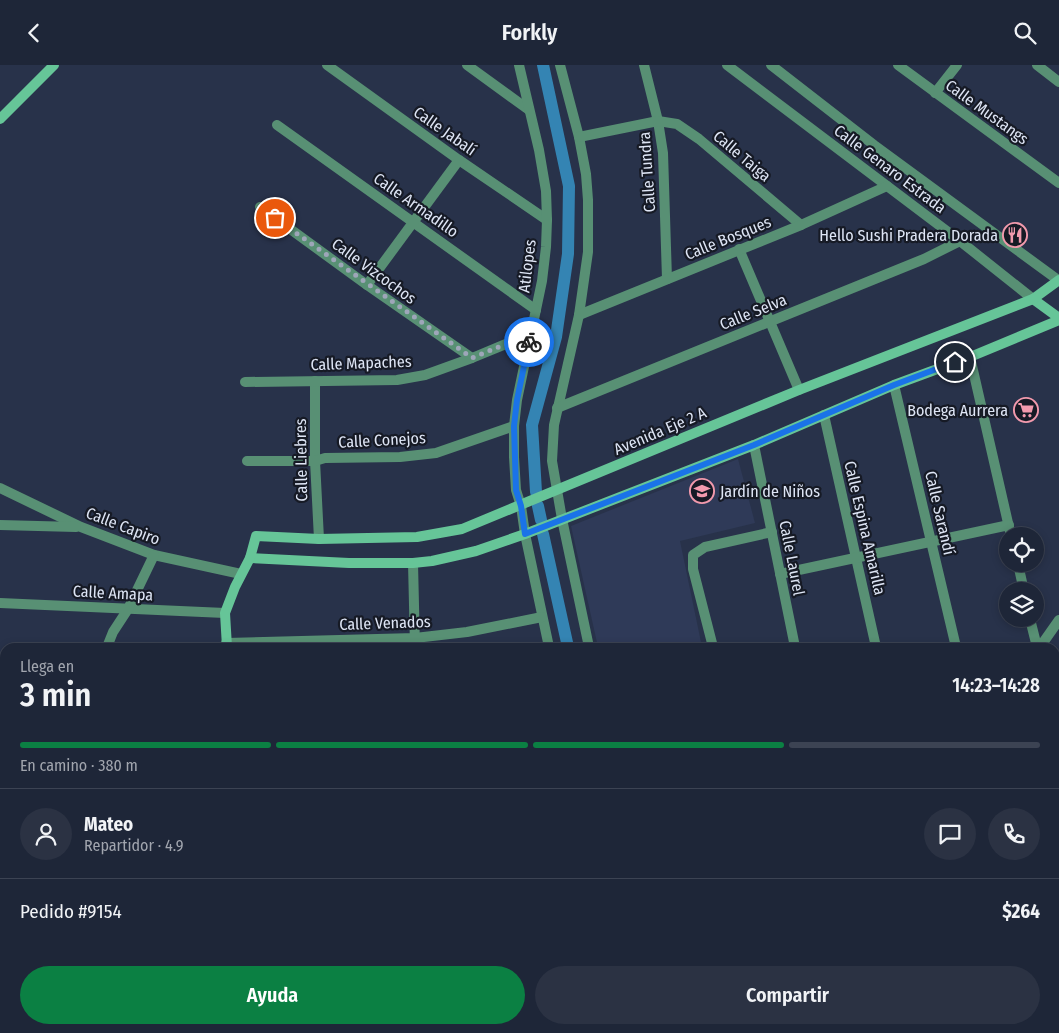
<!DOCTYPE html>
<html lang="es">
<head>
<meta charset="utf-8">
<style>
  body { margin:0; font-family:"Fira Sans Condensed",sans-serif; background:#2b3243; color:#f1f3f6; height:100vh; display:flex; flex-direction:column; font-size:19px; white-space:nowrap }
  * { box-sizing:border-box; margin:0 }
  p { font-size:16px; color:#a1a5ae }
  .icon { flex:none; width:28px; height:28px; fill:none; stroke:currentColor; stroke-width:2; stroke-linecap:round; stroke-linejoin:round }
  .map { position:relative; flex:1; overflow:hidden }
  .side { position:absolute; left:0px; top:578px; width:1060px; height:391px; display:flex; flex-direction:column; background:#1e2638; border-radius:15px 15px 0 0; box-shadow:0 2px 8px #0003,0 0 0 1px #3c4353 }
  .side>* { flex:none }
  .tools { position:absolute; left:999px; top:462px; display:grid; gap:10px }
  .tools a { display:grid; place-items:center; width:45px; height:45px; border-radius:50%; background:#1e2638; box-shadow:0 2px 8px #0003,0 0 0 1px #3c4353; font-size:25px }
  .pin { position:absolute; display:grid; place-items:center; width:42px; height:42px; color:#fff; margin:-21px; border:2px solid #fff; border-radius:50%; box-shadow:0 1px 5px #0007 }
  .courier { position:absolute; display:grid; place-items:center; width:50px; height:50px; margin:-25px; border:4px solid #1a73e8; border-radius:50%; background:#fff; color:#222; box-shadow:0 1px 6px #0007 }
  .headline em { font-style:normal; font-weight:600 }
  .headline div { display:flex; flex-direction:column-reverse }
  .headline { display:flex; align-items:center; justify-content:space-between; height:85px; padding:0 20px }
  h1 { font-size:32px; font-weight:600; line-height:38px }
  .bar { display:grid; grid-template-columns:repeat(4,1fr); gap:8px 5px; align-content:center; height:60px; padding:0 20px }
  .bar i { height:6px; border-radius:4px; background:#3c4353 }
  .bar .active { background:#0b8043 }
  .bar p { grid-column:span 4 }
  .line { display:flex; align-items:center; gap:12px; padding:0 20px; border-top:1px solid #3c4353 }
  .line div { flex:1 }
  .round { display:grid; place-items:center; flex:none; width:52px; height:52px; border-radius:26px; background:#2b3243 }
  .primary-button { display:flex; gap:10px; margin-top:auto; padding:10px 20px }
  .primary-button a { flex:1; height:58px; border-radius:30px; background:#0b8043; color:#fff; font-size:20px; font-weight:600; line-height:58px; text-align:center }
  .primary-button a+a { background:#2b3243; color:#f1f3f6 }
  header { display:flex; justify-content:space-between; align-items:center; height:65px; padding:0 20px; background:#1e2638; font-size:22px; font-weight:600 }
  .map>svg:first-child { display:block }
</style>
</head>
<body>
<header><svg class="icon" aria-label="back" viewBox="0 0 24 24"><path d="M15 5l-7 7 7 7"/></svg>Forkly<svg class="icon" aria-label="search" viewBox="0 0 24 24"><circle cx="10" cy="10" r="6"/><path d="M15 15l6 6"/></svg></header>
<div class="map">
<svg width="1059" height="968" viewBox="0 0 1059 968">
  <rect width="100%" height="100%" fill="#28324a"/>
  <path fill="#2f3a58" d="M738 394 755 458 680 476 702 582H598L571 461Z"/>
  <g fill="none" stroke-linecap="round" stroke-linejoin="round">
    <g stroke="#3484b3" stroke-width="12">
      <path d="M536 427 532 360 556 272 568 189 569 121 543 0"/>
      <path d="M538 441 541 455"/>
      <path d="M543 469 568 582"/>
      <path d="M655 964 656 968"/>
    </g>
    <g stroke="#589074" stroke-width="10">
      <path d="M327 0 459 95 547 155"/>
      <path d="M467 0 529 45"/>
      <path d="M519 0 539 85 546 126 547 155 546 182 542 216 517 335 514 361V392L516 425 521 441 525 469 549 582"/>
      <path d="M560 0 579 72 586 109 588 135V187L579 250 554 360 552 396 562 454 589 582"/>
      <path d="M644 0 658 56 663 88 667 214"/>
      <path d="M727 0 960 176 1033 234"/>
      <path d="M771 0 874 80 1058 215"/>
      <path d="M898 0 1059 118"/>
      <path d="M1037 0 1059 17"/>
      <path d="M935 28 957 0"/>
      <path d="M277 60 536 245"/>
      <path d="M579 72 658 56 677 59 699 74 801 160"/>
      <path d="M260 142 367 220 472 293"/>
      <path d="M739 184 799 325"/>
      <path d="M367 220 459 95"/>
      <path d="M579 250 801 160 887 121"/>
      <path d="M970 292 1011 471"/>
      <path d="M315 316V396L319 474"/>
      <path d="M245 317 397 315 425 310 472 293 530 269"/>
      <path d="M894 320 956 582"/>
      <path d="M557 343 924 194 960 176"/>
      <path d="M824 350 876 582"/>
      <path d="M754 380 795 582"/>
      <path d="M247 396H315L325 393 400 392 436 388 514 361"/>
      <path d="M0 423 81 462 154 490 241 509"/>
      <path d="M0 460 76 462"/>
      <path d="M413 498 415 582"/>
      <path d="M1018 499 1024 526"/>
      <path d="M780 509 1009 460"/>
      <path d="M0 538 225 548"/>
      <path d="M1030 554 1037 582"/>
      <path d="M226 578 415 573 467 567 542 552"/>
      <path d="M107 582 113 567 128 544 154 490"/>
      <path d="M713 582 693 504V490L705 482 772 467"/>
      <path d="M1040 582 1059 555"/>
      <path d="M0 607 5 608"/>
      <path d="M1055 630 1059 625"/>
      <path d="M0 679H5"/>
      <path d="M1055 690 1059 693"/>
      <path d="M0 754H5"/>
      <path d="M1055 771 1059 765"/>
      <path d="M0 784 5 774"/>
      <path d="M0 819 5 809"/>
      <path d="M1055 845 1059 848"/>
      <path d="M0 896 5 897"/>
      <path d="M1055 915 1059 909"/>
      <path d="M246 964 272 968"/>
      <path d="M444 964 450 968"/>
      <path d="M671 964 672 968"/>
      <path d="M973 964 980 968"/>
      <path d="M330 968 331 964"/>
      <path d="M585 968V964"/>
      <path d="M785 968 788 964"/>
      <path d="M832 968 835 964"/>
      <path d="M923 968 926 964"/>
      <path d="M1021 968 1023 964"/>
    </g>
    <g stroke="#66c598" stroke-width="10">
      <path d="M0 54 54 0"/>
      <path d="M1033 234 1059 253"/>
      <path d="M250 493 349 498H413L432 496 476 486 525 469 754 380 894 320 970 292 1059 255"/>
      <path d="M227 582 225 548 235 522 250 493 256 471 319 474 417 472 462 464 799 325 1033 234 1059 215"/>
      <path d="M154 968 156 964"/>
    </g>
  </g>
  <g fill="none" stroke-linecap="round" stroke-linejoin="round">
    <path stroke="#9ea6b9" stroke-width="5" stroke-dasharray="0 9" d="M275 153 472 293 530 269 529 277"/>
    <path stroke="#1a73e8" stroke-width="6" d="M529 277 517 335 514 361 516 425 521 441 525 469 754 380 894 320 955 297"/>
  </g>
  <defs>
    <symbol id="restaurant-ring" viewBox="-11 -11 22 22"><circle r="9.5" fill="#161a25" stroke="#f29aad" stroke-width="1.5"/><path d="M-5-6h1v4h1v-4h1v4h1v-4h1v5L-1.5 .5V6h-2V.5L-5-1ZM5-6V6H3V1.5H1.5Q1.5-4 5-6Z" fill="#f29aad"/></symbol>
    <symbol id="supermarket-ring" viewBox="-11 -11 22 22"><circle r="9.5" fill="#161a25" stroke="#f29aad" stroke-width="1.5"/><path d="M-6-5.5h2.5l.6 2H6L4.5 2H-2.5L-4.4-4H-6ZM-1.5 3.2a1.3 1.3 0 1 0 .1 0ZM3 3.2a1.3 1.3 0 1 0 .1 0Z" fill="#f29aad"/></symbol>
    <symbol id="school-ring" viewBox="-11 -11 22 22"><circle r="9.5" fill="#161a25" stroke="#f29aad" stroke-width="1.5"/><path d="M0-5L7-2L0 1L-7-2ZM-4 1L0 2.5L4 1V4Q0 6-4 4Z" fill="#f29aad"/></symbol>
  </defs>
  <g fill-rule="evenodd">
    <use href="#restaurant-ring" x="1001" y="156" width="28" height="28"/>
    <use href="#supermarket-ring" x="1012" y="331" width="28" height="28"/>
    <use href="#school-ring" x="688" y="412" width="28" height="28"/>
  </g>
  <g text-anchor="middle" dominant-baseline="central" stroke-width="4.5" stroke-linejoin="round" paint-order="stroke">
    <g font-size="16" fill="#dee5f5" stroke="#161a25">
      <text transform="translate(987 47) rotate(36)">Calle Mustangs</text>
      <text transform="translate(445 66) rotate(35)">Calle Jabalí</text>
      <text transform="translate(742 91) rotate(40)">Calle Taiga</text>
      <text transform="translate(890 104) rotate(37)">Calle Genaro Estrada</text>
      <text transform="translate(647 107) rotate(-94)">Calle Tundra</text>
      <text transform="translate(416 140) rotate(35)">Calle Armadillo</text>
      <text transform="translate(728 173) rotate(-22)">Calle Bosques</text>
      <text transform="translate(527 201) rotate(-83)">Atilopes</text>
      <text transform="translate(374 206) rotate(36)">Calle Vizcochos</text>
      <text transform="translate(753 247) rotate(-22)">Calle Selva</text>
      <text transform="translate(361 298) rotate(-2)">Calle Mapaches</text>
      <text transform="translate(660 366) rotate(-23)">Avenida Eje 2 A</text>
      <text transform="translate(382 375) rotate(-3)">Calle Conejos</text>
      <text transform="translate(301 395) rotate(-91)">Calle Liebres</text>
      <text transform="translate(940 448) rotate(77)">Calle Sarandí</text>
      <text transform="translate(123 461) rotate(21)">Calle Capiro</text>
      <text transform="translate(865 463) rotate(77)">Calle Espina Amarilla</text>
      <text transform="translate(792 493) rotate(79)">Calle Laurel</text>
      <text transform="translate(113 528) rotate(3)">Calle Amapa</text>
      <text transform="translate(385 558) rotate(-2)">Calle Venados</text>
    </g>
    <g font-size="16" fill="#dee5f5" stroke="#161a25" text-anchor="end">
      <text x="998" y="170">Hello Sushi Pradera Dorada</text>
      <text x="1008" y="345">Bodega Aurrera</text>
      <text x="720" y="426" text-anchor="start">Jardín de Niños</text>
    </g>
  </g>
</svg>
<div class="tools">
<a><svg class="icon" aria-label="locate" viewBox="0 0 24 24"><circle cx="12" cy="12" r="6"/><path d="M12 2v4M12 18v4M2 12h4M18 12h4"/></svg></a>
<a><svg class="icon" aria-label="layers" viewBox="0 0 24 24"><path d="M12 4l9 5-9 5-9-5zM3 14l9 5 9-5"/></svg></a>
</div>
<div class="pin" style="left:275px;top:153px;background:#ea580c"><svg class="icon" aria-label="bag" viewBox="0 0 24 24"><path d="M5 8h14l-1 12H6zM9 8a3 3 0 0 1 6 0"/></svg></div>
<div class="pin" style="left:955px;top:297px;background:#1f2937"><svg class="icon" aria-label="home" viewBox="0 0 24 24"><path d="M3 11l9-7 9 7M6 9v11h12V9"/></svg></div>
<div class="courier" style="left:529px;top:277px"><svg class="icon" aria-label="bike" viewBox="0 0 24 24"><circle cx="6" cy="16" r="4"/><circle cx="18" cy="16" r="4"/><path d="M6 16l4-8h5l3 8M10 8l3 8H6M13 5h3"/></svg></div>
<section class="side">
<div class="headline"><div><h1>3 min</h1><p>Llega en</p></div><em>14:23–14:28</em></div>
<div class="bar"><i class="active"></i><i class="active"></i><i class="active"></i><i></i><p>En camino · 380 m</p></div>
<div class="line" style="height:90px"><a class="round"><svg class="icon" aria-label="person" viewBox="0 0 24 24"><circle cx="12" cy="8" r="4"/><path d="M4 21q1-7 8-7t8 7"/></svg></a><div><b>Mateo</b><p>Repartidor · 4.9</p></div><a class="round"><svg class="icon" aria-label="chat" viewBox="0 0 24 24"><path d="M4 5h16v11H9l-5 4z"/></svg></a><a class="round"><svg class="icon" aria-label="phone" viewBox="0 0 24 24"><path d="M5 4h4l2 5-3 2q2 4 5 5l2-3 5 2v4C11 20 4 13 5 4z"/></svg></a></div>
<div class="line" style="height:65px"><div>Pedido #9154</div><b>$264</b></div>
<div class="primary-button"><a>Ayuda</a><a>Compartir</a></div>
</section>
</div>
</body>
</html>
